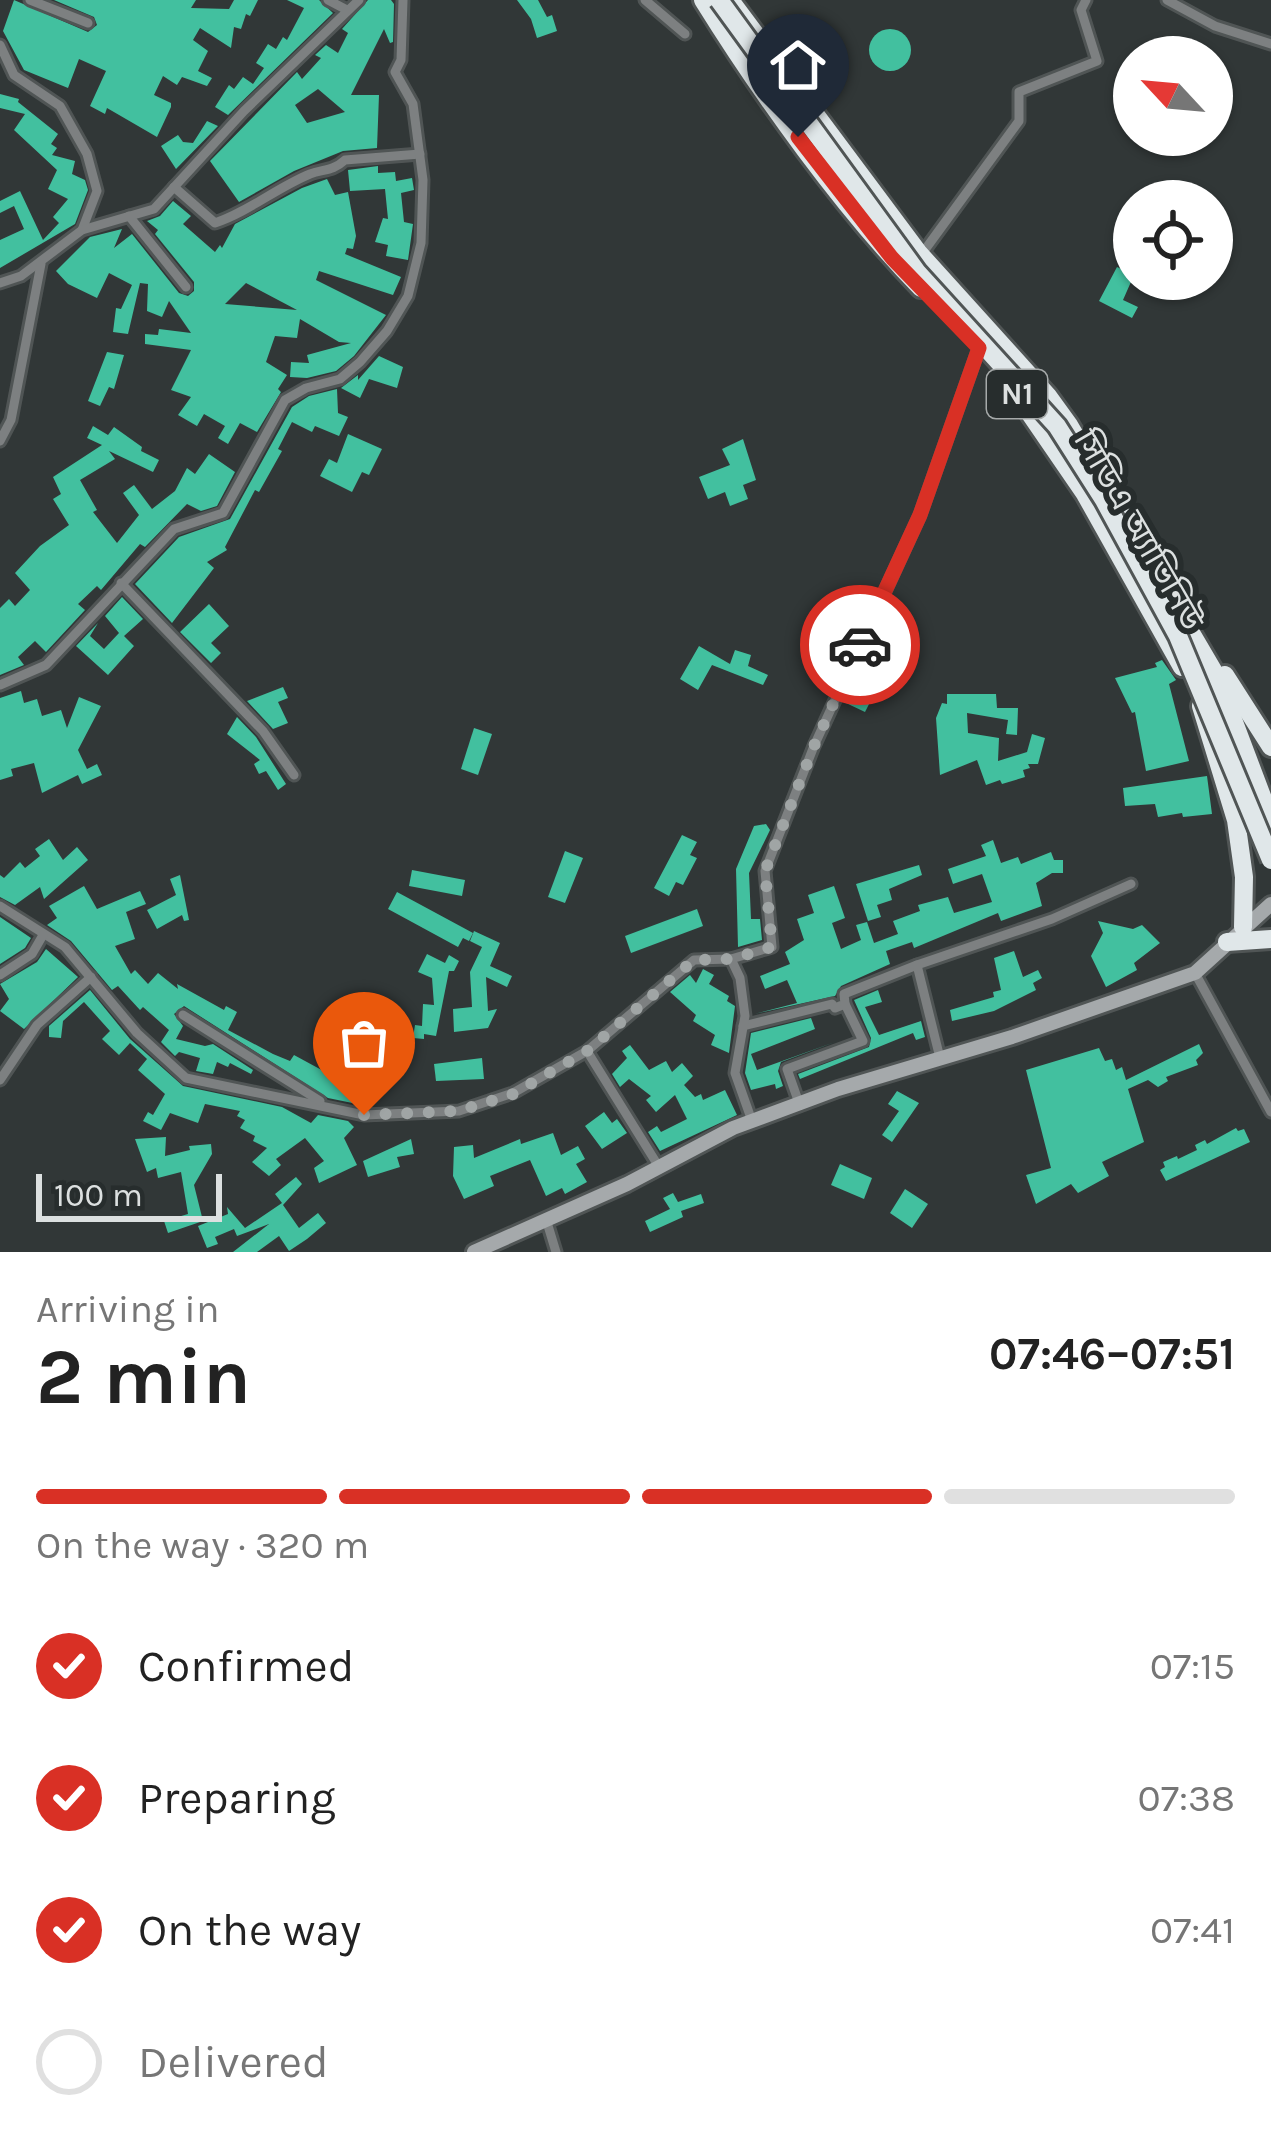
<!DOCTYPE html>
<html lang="en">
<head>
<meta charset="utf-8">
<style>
  body { margin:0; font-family:Karla,"Noto Sans Bengali",sans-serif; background:#f6f6f6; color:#222; height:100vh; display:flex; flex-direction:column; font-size:45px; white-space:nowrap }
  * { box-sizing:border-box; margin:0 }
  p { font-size:39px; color:#767676 }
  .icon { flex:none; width:66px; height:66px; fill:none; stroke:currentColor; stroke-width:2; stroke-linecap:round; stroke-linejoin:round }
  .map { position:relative; height:1252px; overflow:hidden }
  .drawer { display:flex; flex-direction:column; background:#fff; flex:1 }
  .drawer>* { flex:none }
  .needle { width:78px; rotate:296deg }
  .buttons { position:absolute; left:1113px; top:36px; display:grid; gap:24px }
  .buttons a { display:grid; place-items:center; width:120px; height:120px; border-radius:50%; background:#fff; box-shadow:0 3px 9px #0004; font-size:60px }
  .scale { position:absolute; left:36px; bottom:30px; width:186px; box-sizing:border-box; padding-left:12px; border:6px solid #dce0e0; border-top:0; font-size:33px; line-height:42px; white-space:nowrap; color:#dce0e0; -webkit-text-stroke:9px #272d2d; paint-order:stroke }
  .pin { position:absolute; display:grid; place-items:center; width:102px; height:102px; color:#fff; margin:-123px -51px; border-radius:50% 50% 50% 0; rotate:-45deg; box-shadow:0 0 12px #0007 }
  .pin .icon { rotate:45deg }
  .courier { position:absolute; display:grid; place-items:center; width:120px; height:120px; margin:-60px; border:9px solid #d93025; border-radius:50%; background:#fff; color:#222; box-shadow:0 3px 15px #0007 }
  .headline em { font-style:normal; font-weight:700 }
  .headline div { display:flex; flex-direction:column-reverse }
  .headline { display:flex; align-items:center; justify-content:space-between; height:204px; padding:0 36px }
  h1 { font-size:78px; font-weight:700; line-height:90px }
  .bar { display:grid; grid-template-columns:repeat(4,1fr); gap:18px 12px; align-content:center; height:144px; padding:0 36px }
  .bar i { height:15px; border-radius:9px; background:#e0e0e0 }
  .bar .on { background:#d93025 }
  .bar p { grid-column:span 4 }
  ol { padding:0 36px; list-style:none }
  li { display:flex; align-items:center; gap:36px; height:132px }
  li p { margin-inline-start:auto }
  li .icon { padding:12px; border-radius:50%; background:#d93025; color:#fff; stroke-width:4 }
  li:last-child { color:#767676 }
  li i { width:66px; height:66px; border:6px solid #e0e0e0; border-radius:50% }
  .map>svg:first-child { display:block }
</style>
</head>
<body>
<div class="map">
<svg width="1271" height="1252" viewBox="0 0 1271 1252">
  <rect width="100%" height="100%" fill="#313737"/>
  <g fill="#42c09f" fill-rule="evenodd">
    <path d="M14 0 88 32 97 25 94 17 54 0H196L191 8 229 9 234 0H258L250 16 246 14 241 29 234 27 231 48 200 28 193 40 208 51 198 71 212 78 207 86 182 77 177 85 163 76 154 95 171 103V107L157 137 107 108 105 114 90 106 106 71 79 59 68 88 24 70 3 31Z"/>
    <path d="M287 0H319L333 13 228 115 215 107 229 85 234 89 243 77 253 84 264 68 256 63 268 44 276 49 283 37 287 40 304 8Z"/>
    <path d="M368 0H391L394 4 393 42 390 43 384 29 351 95H379L377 148 343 151 294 171 239 202 210 161 297 72 302 79 321 58 315 55 326 45 338 53 348 33 342 29ZM318 89 345 112 307 123 295 105Z"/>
    <path d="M517 0H538L547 17 552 15 557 31 537 38 531 19Z"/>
    <circle cx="890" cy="50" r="21"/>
    <path d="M0 94 19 99 18 102 58 134 51 144 57 148 52 155 75 161 72 174 85 180 88 190 75 224 0 268V240L24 229 14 206 0 213V201L20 191 43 240 59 223 53 217 68 199 48 189 57 170 14 130 25 114 0 108Z"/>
    <path d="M207 121 218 126 176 169 161 146 178 135 183 142 193 143Z"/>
    <path d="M378 166V173L395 172 396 181 412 178 414 190 401 193 404 222 413 224 408 260 386 256 388 245 375 242 383 218 388 219 385 189 350 191 348 170Z"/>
    <path d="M327 179 335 195 348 192 356 236 353 249 347 248 345 254 401 277 393 295 319 271 316 280 386 315 354 356 336 371 307 378 290 377 291 362 309 363 307 355 351 343 339 342 300 319 297 338 275 336 266 362 287 375 278 389 281 392 257 432 240 423 228 444 218 438 225 426 204 414 197 426 178 415 191 397 171 390 191 350 145 344V334L158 335 159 329 191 333 169 301 162 317 147 311 148 284 140 283 128 334 113 332 116 308 121 309 132 285 109 273 97 298 68 284 56 271 90 237 122 229 114 248 132 234 179 293 188 296 194 291V282L155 234 158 230 147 221 160 216 173 201 191 216 183 224 215 252 220 245 222 248 235 224 302 188ZM246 283 297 310 225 304Z"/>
    <path d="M1117 267 1134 275 1123 300 1138 307 1132 318 1099 301Z"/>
    <path d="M107 352 124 355 114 389 109 387 100 406 88 401Z"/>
    <path d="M379 356 403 367 397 388 369 379 360 398 341 388 358 375V380Z"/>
    <path d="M337 389 338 413 348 417 339 436 315 426 312 432 292 422 278 449 282 451 259 492 255 490 225 547 227 550 207 562 214 568 172 623 135 584 179 537 230 519 292 407 309 396Z"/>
    <path d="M93 426 108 435 114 427 142 447 141 451 159 460 153 472 109 451 115 459 80 480 97 510 93 512 117 543 139 515 123 493 134 485 152 509 175 491 187 468 195 474 209 454 235 472 217 506 201 511 187 504 145 547 140 544 101 590 97 586 78 604 85 610 46 652 35 641 18 657 24 665 0 675V608L9 599 15 606 30 590 15 573 40 546 69 525 53 499 61 494 53 477 102 445 87 438Z"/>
    <path d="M348 434 382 449 369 475 362 472 352 492 320 476 329 459 337 463Z"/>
    <path d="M743 439 756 480 743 485 748 499 730 506 725 492 708 499 699 477 730 465 722 449Z"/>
    <path d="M122 597 143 619 124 636 134 646 108 675 76 646 98 623 90 636 104 649 119 633 105 616Z"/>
    <path d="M209 604 229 626 211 643 221 653 211 663 180 632Z"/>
    <path d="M699 646 730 664 735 650 751 655 748 666 768 675 763 685 712 665 698 690 680 679Z"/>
    <path d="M1162 660 1176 680 1169 684 1189 761 1146 771 1135 712 1132 713 1115 678 1157 667 1155 663Z"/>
    <path d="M866 664 885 673 865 712 846 703Z"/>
    <path d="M283 687 288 698 278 702 288 723 273 729 247 701Z"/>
    <path d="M21 691 24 703 37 699 42 716 61 710 67 728 79 697 101 706 78 750 87 769 97 764 102 775 82 784 78 775 42 793 34 763 11 769 13 776 0 780V698Z"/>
    <path d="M947 694H996L997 708H1018L1017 735 1006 734 1008 720 967 713 968 733 999 738 998 761 1027 752 1032 734 1045 738 1038 764H1028L1030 768 1023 770 1025 777 1002 784 1000 780 986 785 977 760 940 775 936 718 942 703 947 704Z"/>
    <path d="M237 717 256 737 286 784 278 790 266 771 259 774 254 764 260 760 227 734Z"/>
    <path d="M474 728 492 734 478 775 461 769Z"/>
    <path d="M1207 776 1212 814 1183 817 1182 813 1158 817 1155 804 1125 806 1123 788Z"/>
    <path d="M766 824 770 830 749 873 751 919H760L762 940 738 947 736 869 754 826Z"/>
    <path d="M682 835 697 842 690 855 697 858 683 885 676 882 669 896 654 888Z"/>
    <path d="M49 839 63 860 77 847 88 860 44 899 40 887 15 905 0 897V875L4 878 20 862 25 868 40 856 35 849Z"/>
    <path d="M993 840 1001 863 1018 857 1021 864 1051 852 1054 860H1063V873H1052L1036 883 1042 906 1001 921 998 913 914 948 912 942 886 951 890 964 841 986 835 996 754 1014 797 1003 787 980 765 989 760 976 790 964 785 952 804 940 797 919 814 913 808 895 834 886 845 918 832 923 841 949 861 940 856 925 867 922 874 943 898 934 893 921 920 911 918 905 948 897 954 913 992 902 982 874 953 884 948 869 986 856 981 845Z"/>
    <path d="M565 851 583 858 565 903 548 897Z"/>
    <path d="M919 865 922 875 889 889 892 900 877 905 881 917 868 921 856 884Z"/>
    <path d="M412 870 465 880 462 896 409 886Z"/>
    <path d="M180 875 189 920 184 921 182 915 157 929 147 910 176 895 170 879Z"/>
    <path d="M84 886 97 909 140 891 146 904 126 912 135 939 115 946 131 974 135 970 148 984 158 973 178 989 177 984 224 1010 226 1006 237 1012 228 1030 273 1054 290 1061 294 1055 329 1074 330 1071 352 1081V1078L372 1082 367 1106 328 1098 184 1006 174 1014 183 1026 176 1039 205 1046 213 1044 253 1070 251 1074 230 1063 228 1067 217 1062 213 1074 196 1071 200 1058 179 1052 175 1056 161 1042 169 1030 143 1007 140 1010 118 986 112 990 71 941 47 925 57 918 49 906Z"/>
    <path d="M397 892 473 933 469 941 463 938 458 947 388 909Z"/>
    <path d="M697 909 703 926 631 953 625 936Z"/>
    <path d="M0 917 31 938 25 948 0 964Z"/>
    <path d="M1098 921 1133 929 1142 925 1160 943 1134 963 1137 970 1106 987 1091 956 1103 933Z"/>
    <path d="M474 931 500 943 490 966 512 976 507 987 486 977 488 1011 497 1009 488 1028 454 1032 453 1009 472 1007 470 972 482 947 470 941Z"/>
    <path d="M46 949 78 977 24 1029 0 1011 9 999 0 984 37 962Z"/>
    <path d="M1014 951 1023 977 1038 970 1042 978 1033 983 1036 990 994 1011 952 1021 950 1010 994 997 993 992 1001 990 994 958Z"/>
    <path d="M427 954 445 963 449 955 459 961 454 971H449L436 1036 424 1034V1039L413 1038 415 1025 422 1026 423 1004 434 1005 432 978 418 972Z"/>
    <path d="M703 969 714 975 709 984 729 996 727 1001 735 1006 729 1053 711 1045 715 1035 693 1021 696 1015 670 992 690 975 696 983Z"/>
    <path d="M90 990 130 1039 183 1086 282 1107 311 1123 318 1115 348 1121 354 1127 344 1138 357 1165 319 1183 314 1168 324 1161 305 1138 276 1159 281 1165 269 1176 252 1162 267 1148 253 1141 255 1136 240 1128 245 1120 237 1116 240 1111 205 1104 198 1123 170 1113 161 1130 143 1121 148 1112 153 1115 165 1094 138 1070 147 1059 130 1043 119 1055 102 1039 110 1031 84 1002 63 1021 61 1038 49 1037V1026Z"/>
    <path d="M878 990 882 1002 865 1007 879 1035 921 1021 925 1037 916 1040 913 1033 800 1079 798 1074 869 1047 871 1038 854 1000Z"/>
    <path d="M811 1018 815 1029 751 1054 757 1070 835 1042 781 1062 778 1071 783 1086 776 1089 775 1084 751 1090 745 1073 751 1033Z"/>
    <path d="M1199 1044 1203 1053 1196 1060 1198 1065 1166 1077 1168 1081 1158 1087 1148 1080 1128 1089 1144 1142 1102 1162 1109 1176 1078 1193 1071 1184 1036 1204 1026 1175 1051 1168 1026 1070 1099 1048 1105 1061 1112 1059 1116 1070 1122 1067 1126 1080Z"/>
    <path d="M630 1045 649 1070 666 1061 672 1072 682 1063 693 1076 684 1085 695 1097 701 1094 703 1100 725 1090 737 1115 660 1151 648 1132 657 1126 661 1132 687 1119 675 1095 656 1112 646 1100 651 1096 629 1079 620 1087 612 1074 627 1058 622 1051Z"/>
    <path d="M482 1058 484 1079 436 1081 434 1064Z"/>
    <path d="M897 1091 919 1103 892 1142 882 1135 899 1111 888 1104Z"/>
    <path d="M604 1112 612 1123 617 1119 627 1133 602 1149 585 1126Z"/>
    <path d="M1236 1128 1238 1131 1244 1129 1250 1142 1166 1181 1160 1170 1165 1167 1163 1162 1177 1156 1178 1159 1197 1150 1195 1145 1205 1140 1207 1144Z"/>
    <path d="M553 1133 561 1155 578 1146 585 1159 576 1164 587 1182 565 1194 562 1188 546 1196 530 1160 490 1176 494 1186 464 1199 453 1176 454 1147 473 1145 474 1158 520 1139 521 1144Z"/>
    <path d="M166 1137 165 1156 190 1150 189 1146 211 1144 212 1154 194 1185 203 1221 168 1233 164 1221 188 1214 181 1172 158 1178 156 1168 147 1172 135 1139Z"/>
    <path d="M411 1139 414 1154 397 1157 400 1167 368 1177 363 1161Z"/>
    <path d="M840 1164 872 1178 864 1199 831 1185Z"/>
    <path d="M296 1177 302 1184 283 1205 299 1228 318 1213 326 1223 307 1239 289 1251 279 1236 257 1252H233L269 1224 237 1236 234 1229 215 1237 218 1244 207 1248 198 1226 228 1214 227 1207 245 1228 282 1203 275 1194Z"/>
    <path d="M905 1189 928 1204 912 1228 890 1213Z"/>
    <path d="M673 1193 678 1202 701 1194 704 1203 681 1211 683 1217 650 1232 645 1221 670 1209 663 1198Z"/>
  </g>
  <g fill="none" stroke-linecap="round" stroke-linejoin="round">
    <defs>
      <g id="street">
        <path d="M30 0 88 23"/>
        <path d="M328 0 347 10"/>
        <path d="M645 0 685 34"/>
        <path d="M1167 0 1215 26 1271 44"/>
        <path d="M0 45 14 75 60 106 87 154 97 191 82 230"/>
        <path d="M174 187 215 223C250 211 276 188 310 174 324 169 333 171 345 160L420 154"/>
        <path d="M129 216 186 287"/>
        <path d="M924 251 1019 121V92L1097 61 1081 10 1086 0"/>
        <path d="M0 283 21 276 82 230 154 209 244 111 359 0"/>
        <path d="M0 441 11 420 41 264"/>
        <path d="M121 583 263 731 294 775"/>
        <path d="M0 685 46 665 174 529 223 513 285 400 306 388 340 379 360 362 387 331 408 296 421 243 423 180 413 104 395 72 401 60 403 0"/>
        <path d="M0 906 65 947 137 1033 186 1078 364 1115 459 1111 513 1093 587 1051 694 960 731 959"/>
        <path d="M1195 973 1271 1112"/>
        <path d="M0 975 32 954 43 935"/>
        <path d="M183 1015 320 1101"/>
        <path d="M743 1026 832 1004 835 1008 845 1004 844 994 917 965"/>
        <path d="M587 1051 659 1167"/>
        <path d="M940 1058 917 965 1052 919 1131 884"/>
        <path d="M0 1080 37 1025 91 977"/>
        <path d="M799 1103 787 1069 863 1041 845 1004"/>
        <path d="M752 1121 735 1073 745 1016 740 978 731 959 772 947 765 871 814 746 920 515 979 348"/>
        <path d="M546 1219 556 1252"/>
      </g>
      <path id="secondary" d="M474 1252 627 1184 733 1128 838 1089 1012 1037 1195 973 1271 904"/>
      <g id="highway">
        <path d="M703 0C762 95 844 209 921 288"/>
        <path d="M730 0 918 252 1048 396 1069 425 1217 677 1271 820"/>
        <path d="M1013 389 1085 494 1182 667"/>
        <path d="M1225 675 1271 747"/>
        <path d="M1201 706 1236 820 1244 877 1243 927"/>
        <path d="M1227 942 1271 939"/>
      </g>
    </defs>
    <use href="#street" stroke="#505555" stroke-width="15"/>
    <use href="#secondary" stroke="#505555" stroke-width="20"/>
    <use href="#highway" stroke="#505555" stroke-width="24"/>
    <use href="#street" stroke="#7d8081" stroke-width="9"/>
    <use href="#secondary" stroke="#a5a9ab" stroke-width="14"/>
    <use href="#highway" stroke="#e0e7e9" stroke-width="18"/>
    <defs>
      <path id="highway-bridge" d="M719 0 917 272 1057 426 1104 500 1178 636 1271 860"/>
    </defs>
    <use href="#highway-bridge" stroke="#505555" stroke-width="24" stroke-linecap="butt"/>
    <use href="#highway-bridge" stroke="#e0e7e9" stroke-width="18"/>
  </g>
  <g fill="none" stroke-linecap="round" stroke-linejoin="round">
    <path stroke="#a0a5a5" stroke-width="12" stroke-dasharray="0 21.6" d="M364 1115 459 1111 513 1094 587 1051 694 960 731 959 772 947 765 871 814 746 860 645"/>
    <path stroke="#d93025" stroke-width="15" d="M798 137 892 258 979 348 920 515 860 645"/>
  </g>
  <g text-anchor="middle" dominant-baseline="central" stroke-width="12" stroke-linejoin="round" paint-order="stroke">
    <rect fill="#272d2d" stroke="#a6aaaa" stroke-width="3" x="987" y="370" width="60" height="48" rx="9"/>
    <g font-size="30" font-weight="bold" fill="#dce0e0">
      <text x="1017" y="394">N1</text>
    </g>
    <g font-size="33" fill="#dce0e0" stroke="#272d2d">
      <text transform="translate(1139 530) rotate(60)">সিডিএ অ্যাভিনিউ</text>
    </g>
  </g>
</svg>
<div class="buttons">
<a><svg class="needle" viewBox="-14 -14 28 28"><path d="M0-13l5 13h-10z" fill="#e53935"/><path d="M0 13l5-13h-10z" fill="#767676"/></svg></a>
<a><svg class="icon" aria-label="locate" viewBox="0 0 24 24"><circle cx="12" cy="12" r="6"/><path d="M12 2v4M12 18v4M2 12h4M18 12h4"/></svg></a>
</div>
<div class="scale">100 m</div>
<div class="pin" style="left:364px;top:1115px;background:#ea580c"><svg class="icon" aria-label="bag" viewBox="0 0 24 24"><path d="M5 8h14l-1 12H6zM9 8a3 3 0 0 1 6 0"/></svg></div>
<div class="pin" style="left:798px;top:137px;background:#1f2937"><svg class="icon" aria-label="home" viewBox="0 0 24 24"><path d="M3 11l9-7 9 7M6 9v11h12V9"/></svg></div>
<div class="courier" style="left:860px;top:645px"><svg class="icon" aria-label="car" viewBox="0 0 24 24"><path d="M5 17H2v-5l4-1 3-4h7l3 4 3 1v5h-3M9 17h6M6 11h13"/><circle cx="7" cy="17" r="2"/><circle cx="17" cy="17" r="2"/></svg></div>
</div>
<section class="drawer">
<div class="headline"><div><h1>2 min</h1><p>Arriving in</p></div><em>07:46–07:51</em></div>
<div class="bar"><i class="on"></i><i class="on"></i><i class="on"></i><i></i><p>On the way · 320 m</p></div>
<ol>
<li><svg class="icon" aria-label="check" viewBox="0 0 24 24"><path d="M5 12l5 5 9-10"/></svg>Confirmed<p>07:15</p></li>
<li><svg class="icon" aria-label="check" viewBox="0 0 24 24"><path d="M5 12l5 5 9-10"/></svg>Preparing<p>07:38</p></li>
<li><svg class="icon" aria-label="check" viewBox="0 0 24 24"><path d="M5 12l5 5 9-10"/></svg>On the way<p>07:41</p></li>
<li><i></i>Delivered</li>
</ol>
</section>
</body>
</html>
